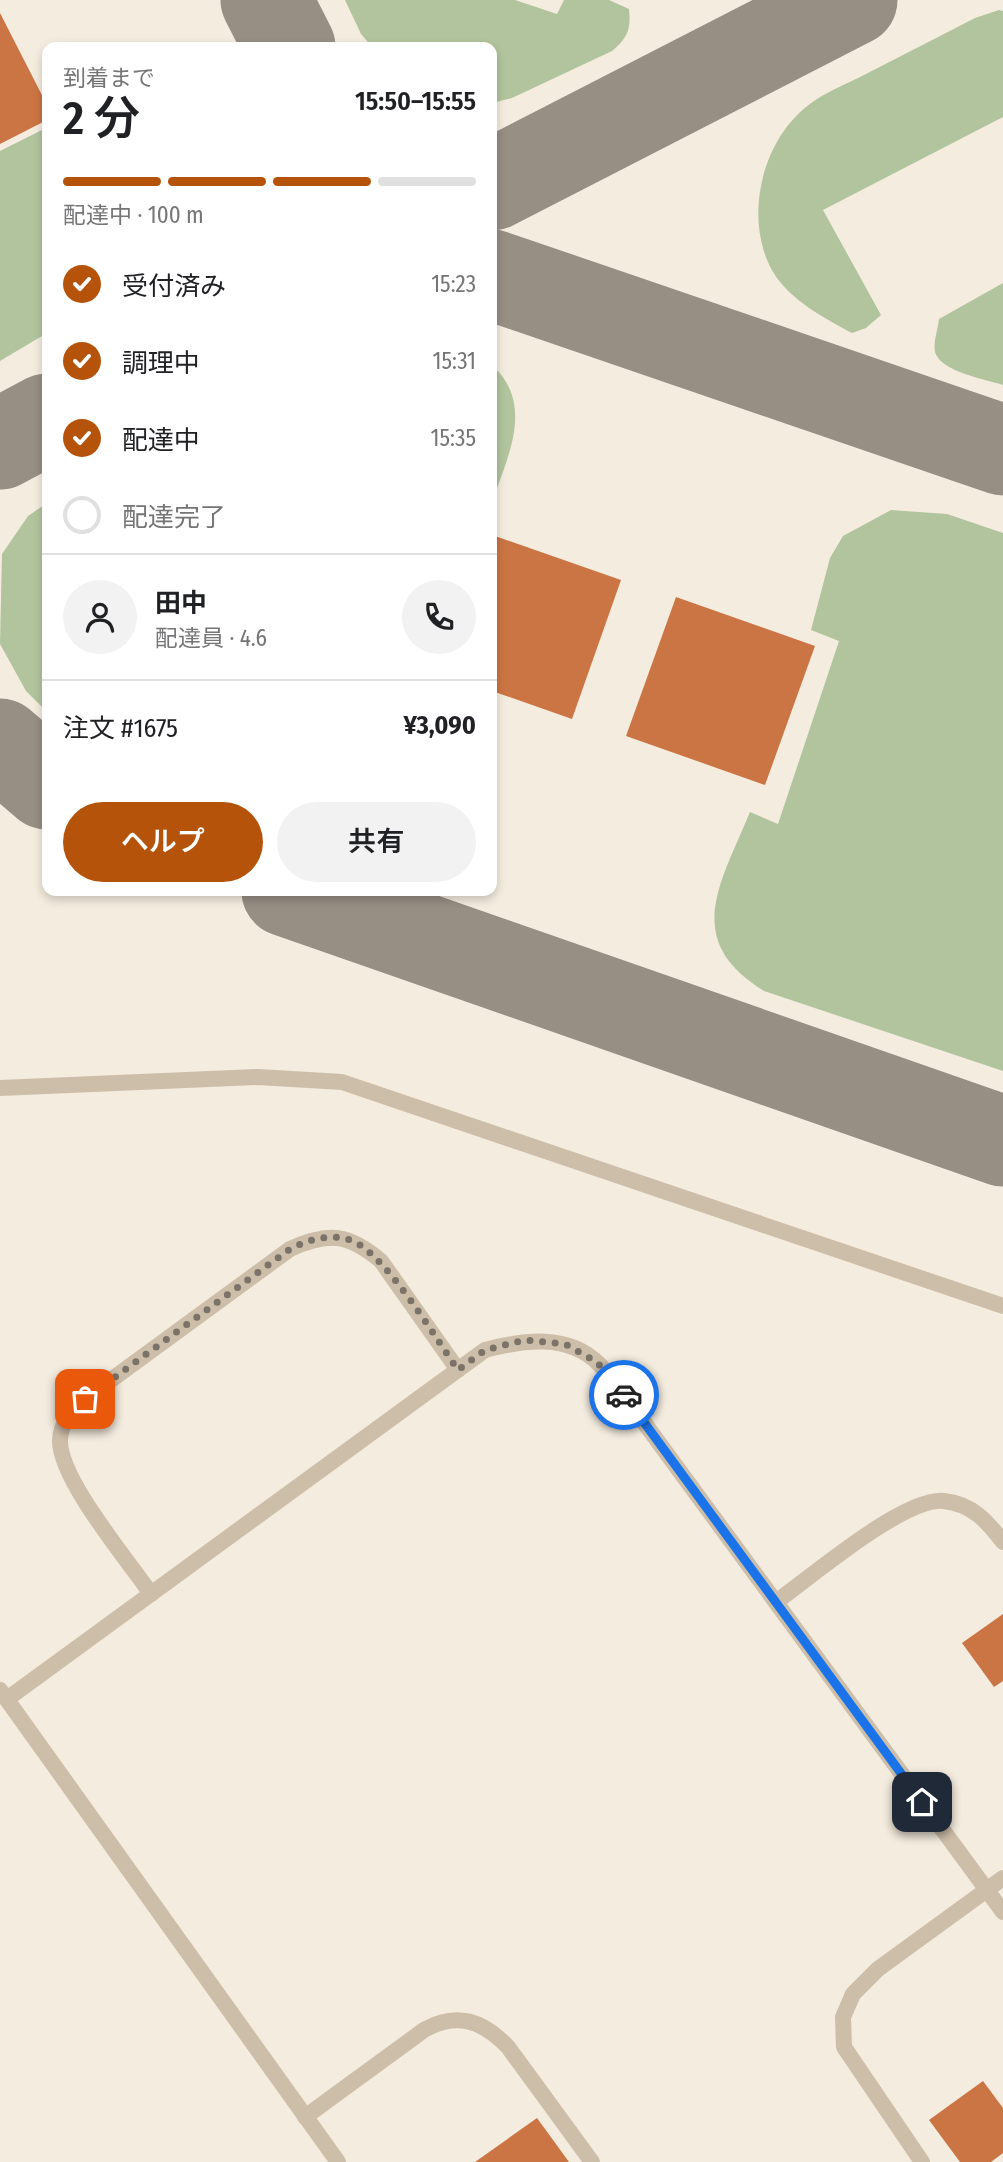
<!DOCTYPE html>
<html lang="ja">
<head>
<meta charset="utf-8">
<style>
  body { margin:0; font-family:"Fira Sans Condensed","Noto Sans JP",sans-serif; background:#f2f2f2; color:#202124; height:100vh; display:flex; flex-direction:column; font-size:26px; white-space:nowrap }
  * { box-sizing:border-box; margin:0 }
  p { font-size:23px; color:#757577 }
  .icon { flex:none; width:38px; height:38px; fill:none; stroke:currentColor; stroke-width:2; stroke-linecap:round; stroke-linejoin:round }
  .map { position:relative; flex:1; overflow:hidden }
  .sheet { position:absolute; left:42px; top:42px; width:455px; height:854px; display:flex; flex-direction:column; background:#fff; border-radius:14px; box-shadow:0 4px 10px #0003 }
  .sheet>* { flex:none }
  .pin { position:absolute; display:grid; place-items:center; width:60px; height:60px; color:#fff; margin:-30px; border-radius:14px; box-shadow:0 4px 10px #0006 }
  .courier { position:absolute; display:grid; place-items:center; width:70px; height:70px; margin:-35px; border:5px solid #1a73e8; border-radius:50%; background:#fff; color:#222; box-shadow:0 2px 9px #0007 }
  .overview em { font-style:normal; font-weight:600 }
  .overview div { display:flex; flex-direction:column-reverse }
  .overview { display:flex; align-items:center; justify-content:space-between; height:119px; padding:0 21px }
  h1 { font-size:46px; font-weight:600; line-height:52px }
  .bar { display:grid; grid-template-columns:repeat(4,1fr); gap:10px 7px; align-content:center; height:84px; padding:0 21px }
  .bar i { height:9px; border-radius:5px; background:#e0e0e0 }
  .bar .selected { background:#b45309 }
  .bar p { grid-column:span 4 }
  .line { display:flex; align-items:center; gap:18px; padding:0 21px; border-top:2px solid #e0e0e0 }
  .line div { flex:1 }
  .round { display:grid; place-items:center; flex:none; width:74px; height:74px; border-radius:37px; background:#f2f2f2 }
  ol { padding:0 21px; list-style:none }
  li { display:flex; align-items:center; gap:21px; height:77px }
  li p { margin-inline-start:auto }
  li .icon { padding:7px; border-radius:50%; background:#b45309; color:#fff; stroke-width:4 }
  li:last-child { color:#757577 }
  li i { width:38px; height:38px; border:4px solid #e0e0e0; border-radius:50% }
  .cta { display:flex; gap:14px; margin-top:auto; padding:14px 21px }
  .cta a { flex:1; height:80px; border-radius:42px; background:#b45309; color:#fff; font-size:28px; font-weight:600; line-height:80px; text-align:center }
  .cta a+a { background:#f2f2f2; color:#202124 }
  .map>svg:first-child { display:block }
</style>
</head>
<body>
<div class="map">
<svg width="1003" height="2162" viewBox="0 0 1003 2162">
  <rect width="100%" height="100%" fill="#f4ecde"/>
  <g fill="#b2c49d">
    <path d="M345 0H515L557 14 564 0H609L629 9C631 29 628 38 612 51L512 98 492 103V47H372L361 34Z"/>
    <path d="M999 10 1003 11V117L823 210 881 315 866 328 852 333C824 318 790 300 773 272 742 218 762 136 814 101 830 90 849 83 866 74 902 55 939 37 975 18Z"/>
    <path d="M44 129 47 134V333L0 361V151Z"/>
    <path d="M1003 283V385C985 379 941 372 935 352 933 342 938 329 939 319Z"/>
    <path d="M492 365C535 404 508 456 492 502Z"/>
    <path d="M47 503V712L26 691 0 644 2 554 28 516Z"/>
    <path d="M891 510 947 514 1003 533V1071L764 991C681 940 721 883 750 812L778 824 839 641 811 630 830 558 843 536Z"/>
  </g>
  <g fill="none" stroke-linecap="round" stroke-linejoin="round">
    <g stroke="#978e84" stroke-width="91">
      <path d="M266 0 290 47"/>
      <path d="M492 185 852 0"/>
      <path d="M492 275 1003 450"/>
      <path d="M0 444 47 419"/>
      <path d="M0 744 47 784"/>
      <path d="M287 891 1003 1141"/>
    </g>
  </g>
  <g fill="#cc7544">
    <path d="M0 13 47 105V120L0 144Z"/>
    <path d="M492 535 621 580 572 719 492 691Z"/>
    <path d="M676 597 815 646 765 785 626 736Z"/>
    <path d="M1003 1614V1681L994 1687 962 1643Z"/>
    <path d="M983 2081 1003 2108V2153L991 2162H960L929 2120Z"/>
    <path d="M537 2118 569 2162H475Z"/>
  </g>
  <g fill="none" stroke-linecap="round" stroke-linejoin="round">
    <g stroke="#cdbea9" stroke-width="16">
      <path d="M0 1088 258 1077 342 1082 1003 1306"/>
      <path d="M151 1594C128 1560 59 1479 60 1440 60 1423 73 1410 85 1399L290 1249C329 1231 349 1234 381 1261L458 1370"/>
      <path d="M776 1602C811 1577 904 1497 944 1501 972 1504 987 1521 1003 1542"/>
      <path d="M0 1690 338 2162"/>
      <path d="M7 1699 485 1350C523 1340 568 1333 599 1364 610 1375 619 1390 629 1402L1003 1912"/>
      <path d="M305 2117 424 2030C457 2011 483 2021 508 2047L592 2162"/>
      <path d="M922 2162 844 2047 843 2017 853 1994 878 1969 1003 1878"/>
    </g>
  </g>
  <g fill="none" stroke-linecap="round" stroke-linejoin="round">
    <path stroke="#7b7268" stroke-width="7" stroke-dasharray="0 12.6" d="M85 1399 290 1249C308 1240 327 1234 347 1239 382 1247 436 1339 458 1370L485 1350 524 1340 565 1344 597 1362 624 1395"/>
    <path stroke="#1a73e8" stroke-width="9" d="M624 1395 922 1802"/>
  </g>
</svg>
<div class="pin" style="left:85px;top:1399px;background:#ea580c"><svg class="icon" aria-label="bag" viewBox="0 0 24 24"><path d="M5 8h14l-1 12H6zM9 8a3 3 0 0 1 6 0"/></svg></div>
<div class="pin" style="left:922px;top:1802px;background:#1f2937"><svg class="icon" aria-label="home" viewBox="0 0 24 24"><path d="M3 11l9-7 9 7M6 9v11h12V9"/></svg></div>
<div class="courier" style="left:624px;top:1395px"><svg class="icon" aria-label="car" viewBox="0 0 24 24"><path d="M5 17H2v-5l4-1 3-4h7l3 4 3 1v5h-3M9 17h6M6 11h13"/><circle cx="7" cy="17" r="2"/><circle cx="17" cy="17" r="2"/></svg></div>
<section class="sheet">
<div class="overview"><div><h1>2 分</h1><p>到着まで</p></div><em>15:50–15:55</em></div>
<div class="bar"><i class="selected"></i><i class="selected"></i><i class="selected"></i><i></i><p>配達中 · 100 m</p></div>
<ol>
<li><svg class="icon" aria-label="check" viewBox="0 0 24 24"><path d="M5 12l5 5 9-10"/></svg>受付済み<p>15:23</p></li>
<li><svg class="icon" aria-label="check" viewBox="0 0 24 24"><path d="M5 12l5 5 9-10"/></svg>調理中<p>15:31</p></li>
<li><svg class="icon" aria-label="check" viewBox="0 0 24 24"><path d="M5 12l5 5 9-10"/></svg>配達中<p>15:35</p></li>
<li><i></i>配達完了</li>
</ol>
<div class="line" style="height:126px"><a class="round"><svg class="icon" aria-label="person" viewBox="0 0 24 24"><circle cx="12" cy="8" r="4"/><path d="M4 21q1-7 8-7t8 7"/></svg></a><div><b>田中</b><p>配達員 · 4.6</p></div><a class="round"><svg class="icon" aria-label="phone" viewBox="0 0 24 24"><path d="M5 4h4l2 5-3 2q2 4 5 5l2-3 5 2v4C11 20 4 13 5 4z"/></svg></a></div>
<div class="line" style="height:91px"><div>注文 #1675</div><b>¥3,090</b></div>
<div class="cta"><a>ヘルプ</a><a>共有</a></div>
</section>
</div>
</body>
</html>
